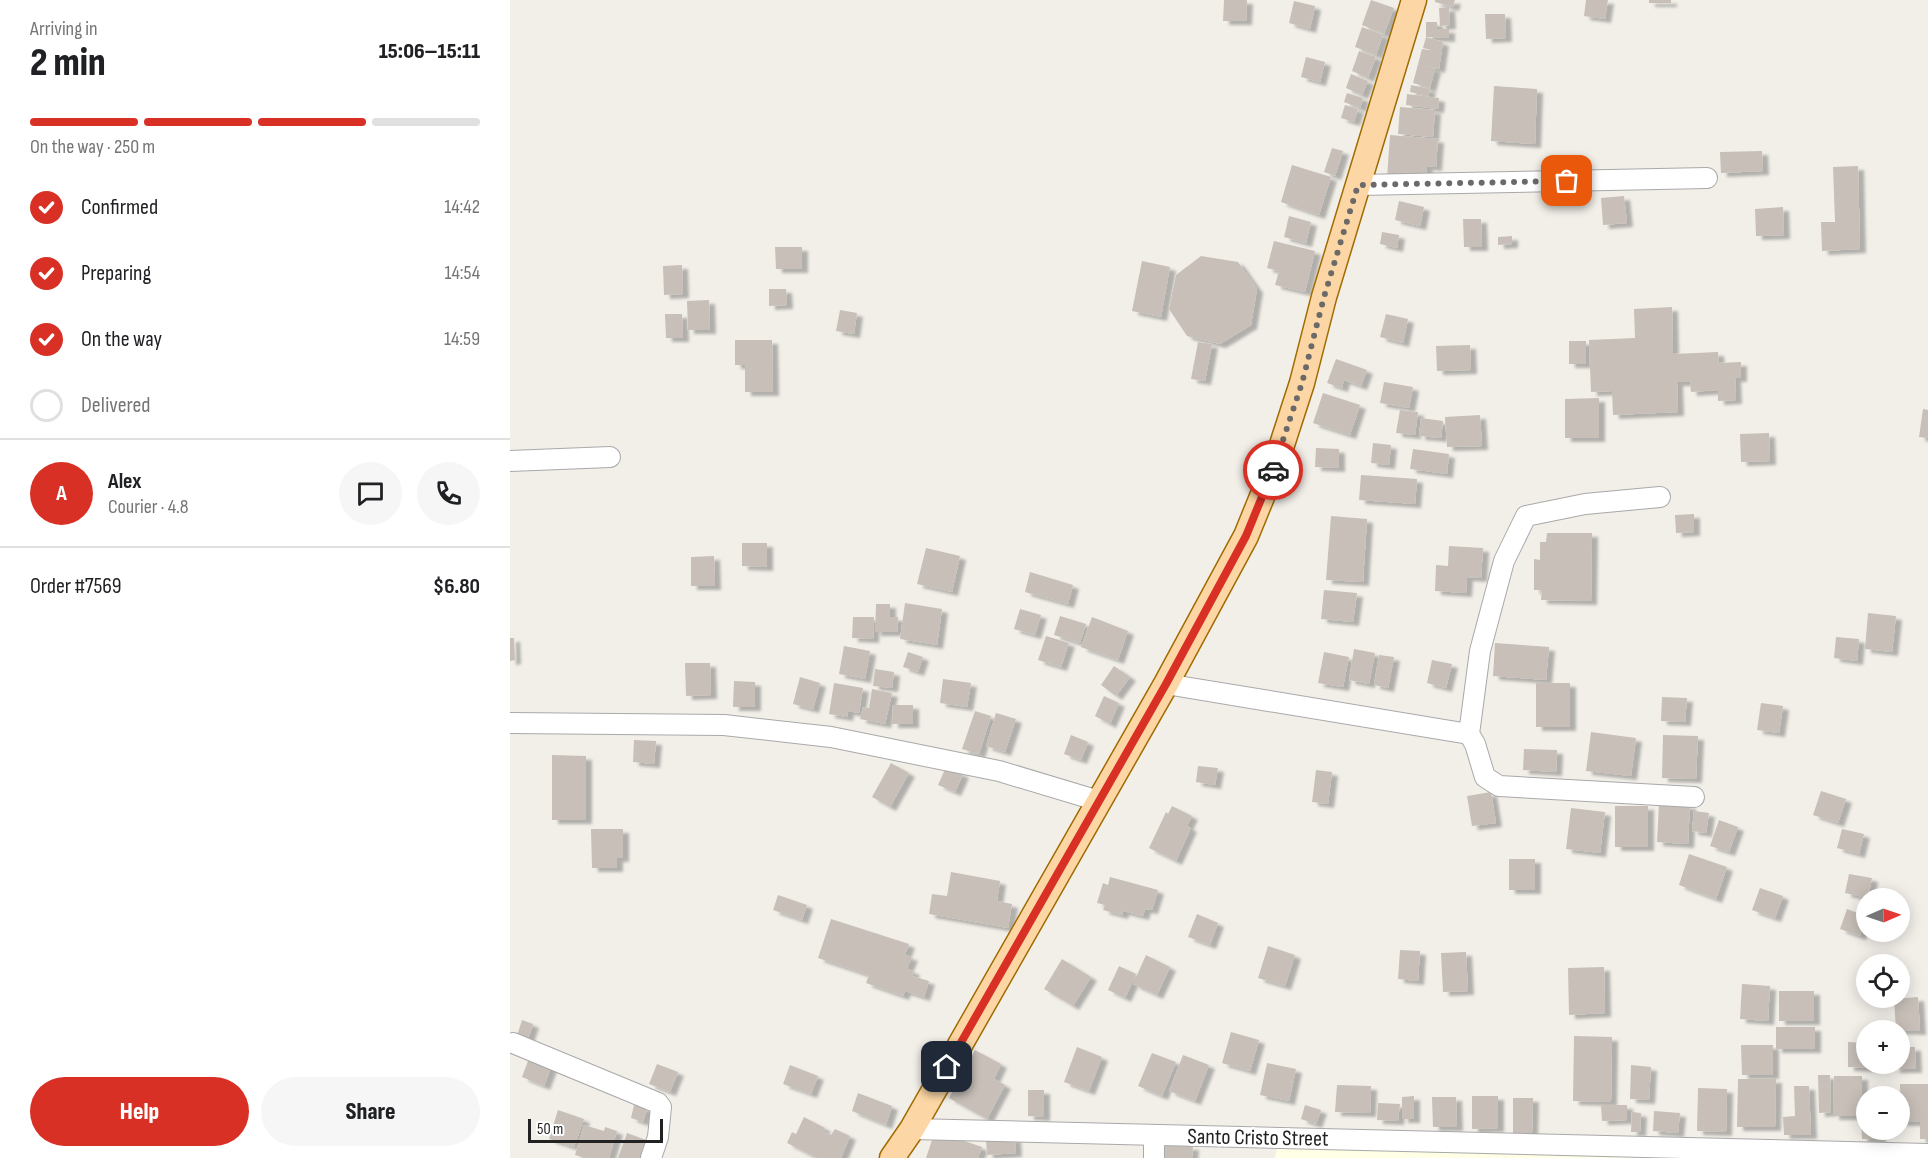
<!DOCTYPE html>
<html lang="en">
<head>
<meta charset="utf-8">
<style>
  body { margin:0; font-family:"Sofia Sans Condensed",sans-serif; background:#f6f6f6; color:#202124; height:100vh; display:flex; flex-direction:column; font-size:22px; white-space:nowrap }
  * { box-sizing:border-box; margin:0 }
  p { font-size:20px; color:#757577 }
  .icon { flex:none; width:33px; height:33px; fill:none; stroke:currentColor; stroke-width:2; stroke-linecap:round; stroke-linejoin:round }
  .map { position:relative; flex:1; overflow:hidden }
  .details { display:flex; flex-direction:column; background:#fff; width:510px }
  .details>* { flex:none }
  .needle { width:39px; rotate:88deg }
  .controls { position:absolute; left:1346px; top:888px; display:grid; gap:12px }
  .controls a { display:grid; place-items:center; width:54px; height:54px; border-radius:50%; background:#fff; box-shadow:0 3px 15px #0003; font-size:30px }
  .scale { position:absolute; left:18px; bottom:15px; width:135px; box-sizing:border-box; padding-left:6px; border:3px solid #222; border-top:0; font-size:16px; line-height:21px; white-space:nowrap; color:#222; -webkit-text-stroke:4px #fff; paint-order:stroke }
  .pin { position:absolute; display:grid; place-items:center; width:51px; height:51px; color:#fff; margin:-26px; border-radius:12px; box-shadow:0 3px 9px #0006 }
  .courier { position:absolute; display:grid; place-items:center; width:60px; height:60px; margin:-30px; border:4px solid #d93025; border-radius:50%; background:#fff; color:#222; box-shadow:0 2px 8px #0007 }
  .overview em { font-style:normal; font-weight:800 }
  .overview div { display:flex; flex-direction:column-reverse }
  .overview { display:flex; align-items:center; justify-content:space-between; height:102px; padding:0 30px }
  h1 { font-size:39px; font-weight:800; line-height:45px }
  .bar { display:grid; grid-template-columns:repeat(4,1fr); gap:9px 6px; align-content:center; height:72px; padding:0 30px }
  .bar i { height:8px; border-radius:4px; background:#e0e0e0 }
  .bar .on { background:#d93025 }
  .bar p { grid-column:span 4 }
  .line { display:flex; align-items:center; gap:15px; padding:0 30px; border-top:2px solid #e0e0e0 }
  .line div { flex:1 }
  .round { display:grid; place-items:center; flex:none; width:63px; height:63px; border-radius:32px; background:#f6f6f6 }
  ol { padding:0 30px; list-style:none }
  li { display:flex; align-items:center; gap:18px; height:66px }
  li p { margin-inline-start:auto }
  li .icon { padding:6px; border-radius:50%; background:#d93025; color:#fff; stroke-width:4 }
  li:last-child { color:#757577 }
  li i { width:33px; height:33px; border:3px solid #e0e0e0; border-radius:50% }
  .button { display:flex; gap:12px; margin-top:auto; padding:12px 30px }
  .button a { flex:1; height:69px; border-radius:36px; background:#d93025; color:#fff; font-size:24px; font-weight:800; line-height:69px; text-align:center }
  .button a+a { background:#f6f6f6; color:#202124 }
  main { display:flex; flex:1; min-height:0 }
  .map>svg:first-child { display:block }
</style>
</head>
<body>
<main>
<section class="details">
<div class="overview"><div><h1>2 min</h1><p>Arriving in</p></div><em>15:06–15:11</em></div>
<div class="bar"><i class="on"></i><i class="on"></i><i class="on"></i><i></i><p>On the way · 250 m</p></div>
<ol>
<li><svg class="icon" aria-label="check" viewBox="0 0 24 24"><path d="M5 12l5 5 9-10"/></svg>Confirmed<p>14:42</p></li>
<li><svg class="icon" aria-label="check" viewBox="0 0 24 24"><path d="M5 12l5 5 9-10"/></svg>Preparing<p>14:54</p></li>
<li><svg class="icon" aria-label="check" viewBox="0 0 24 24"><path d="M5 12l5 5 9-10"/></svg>On the way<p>14:59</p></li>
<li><i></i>Delivered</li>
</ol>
<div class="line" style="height:108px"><b class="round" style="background:#d93025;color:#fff">A</b><div><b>Alex</b><p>Courier · 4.8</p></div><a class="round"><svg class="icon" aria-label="chat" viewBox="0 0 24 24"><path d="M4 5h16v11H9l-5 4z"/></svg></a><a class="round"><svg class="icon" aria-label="phone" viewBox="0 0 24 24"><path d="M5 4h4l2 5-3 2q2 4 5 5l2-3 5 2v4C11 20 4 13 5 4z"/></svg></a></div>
<div class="line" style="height:78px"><div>Order #7569</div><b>$6.80</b></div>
<div class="button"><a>Help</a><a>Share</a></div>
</section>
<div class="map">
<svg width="1418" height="1158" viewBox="0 0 1418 1158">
  <defs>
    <filter id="shadow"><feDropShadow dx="6" dy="4" stdDeviation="1.5" flood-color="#0004"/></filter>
  </defs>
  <rect width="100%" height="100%" fill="#f2efe9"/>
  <path fill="#ffffe5" d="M767 1148 1187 1158H765Z"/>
  <g fill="#c7bfb8" filter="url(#shadow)">
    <path d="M714 0H737L736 21H713Z"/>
    <path d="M861 0 884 8 874 34 852 25Z"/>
    <path d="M925 0H945L943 7 925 2Z"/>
    <path d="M1076 0H1098L1095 19 1074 16Z"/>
    <rect x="1139" y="0" width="22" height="3"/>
    <path d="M784 1 805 6 800 29 779 23Z"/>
    <path d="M939 7 940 25 930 26 929 8Z"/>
    <path d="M975 14H995L996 38 976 39Z"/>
    <path d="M916 22H927V29H939V38L916 37Z"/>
    <path d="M852 27 873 35 866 55 845 47Z"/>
    <path d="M916 37 933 42 929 69 914 65 925 69 920 88 903 83 912 49 925 51 913 48Z"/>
    <path d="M849 51 866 57 858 78 842 71Z"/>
    <path d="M796 57 815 62 810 82 791 77Z"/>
    <path d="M841 74 858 81 852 95 836 88Z"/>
    <path d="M901 85 920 89 918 96 900 92Z"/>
    <path d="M984 86 1027 89 1025 144 981 141Z"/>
    <path d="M837 93 853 98 850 108 834 102Z"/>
    <path d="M897 94 929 98 928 109 896 105Z"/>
    <path d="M835 105 848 109 844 122 831 118Z"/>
    <path d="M890 107 925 110 923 137 888 134Z"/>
    <path d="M880 135 928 139 926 167 917 166 916 176 877 178Z"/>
    <path d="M822 148 833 151 825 176 814 172Z"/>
    <path d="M1252 151 1253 171 1211 173 1210 152Z"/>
    <path d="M782 165 821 177 809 215 771 202Z"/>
    <path d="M1348 166 1350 249 1312 251 1311 222H1325L1323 167Z"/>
    <path d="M1114 196 1117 223 1093 225 1091 198Z"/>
    <path d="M889 201 914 207 910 226 885 220Z"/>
    <path d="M1273 207 1274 235 1246 236 1245 209Z"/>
    <path d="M779 216 801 222 796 243 774 237Z"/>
    <path d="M953 219H971L972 247H954Z"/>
    <path d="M872 232 889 235 887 248 870 244Z"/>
    <path d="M1002 236V244L988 245V237Z"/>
    <path d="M764 241 805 251 795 292 765 285 769 271 757 268Z"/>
    <path d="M265 247H292V269H266Z"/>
    <path d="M691 256 728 262 747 289 741 325 710 344 677 336 659 309 666 275Z"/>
    <path d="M632 261 660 267 651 317 622 311Z"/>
    <path d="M172 265 173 294 154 295 153 266Z"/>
    <path d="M259 289H276L277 305 259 306Z"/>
    <path d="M199 300 200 330H178L177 301Z"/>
    <path d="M1162 307 1163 354 1208 352 1209 363 1231 362V378H1225L1226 400 1208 401V390L1181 392 1180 382H1167L1168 412 1103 415 1102 391 1081 392 1079 340 1125 338 1124 309Z"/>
    <path d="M330 310 347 313 344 334 326 331Z"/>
    <path d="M155 314H172L173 338H156Z"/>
    <path d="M876 314 898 319 893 343 870 337Z"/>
    <path d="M225 340H262L263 392H235V365H225Z"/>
    <rect x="1059" y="341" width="17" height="23"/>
    <path d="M688 342 702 344 695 381 681 379Z"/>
    <path d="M960 345 961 370 927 371 926 346Z"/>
    <path d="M826 359 857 370 851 386 834 380 832 388 817 383Z"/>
    <path d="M874 382 903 387 899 408 870 403Z"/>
    <path d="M813 393 850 405 840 435 803 423Z"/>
    <path d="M1089 398V438H1055V399Z"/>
    <path d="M1413 409 1418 410V438L1409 437Z"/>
    <path d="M890 410 908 412 905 435 886 433Z"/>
    <path d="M970 415 972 446 937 447 935 417Z"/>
    <path d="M911 418 933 421 931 438 909 436Z"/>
    <path d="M1259 433 1260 461 1231 462 1230 434Z"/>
    <path d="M863 443 881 445 879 465 861 463Z"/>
    <path d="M806 448 829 449V468L805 467Z"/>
    <path d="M903 449 939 454 937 474 900 469Z"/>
    <path d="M851 475 907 479 905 504 849 500Z"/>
    <path d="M1184 514V532L1166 533 1165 515Z"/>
    <path d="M821 516 857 519 853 582 816 580Z"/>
    <path d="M1037 533H1082L1081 601 1031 600 1032 590H1024V559L1030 560V542H1036Z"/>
    <path d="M232 543H257V567L232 566Z"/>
    <path d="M939 546 973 548 971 578 957 577 956 593 925 591 926 565 938 566Z"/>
    <path d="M416 548 450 556 442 592 407 584Z"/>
    <path d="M204 556 205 586H181V557Z"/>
    <path d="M520 572 563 585 558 604 515 592Z"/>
    <path d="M814 590 847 593 843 622 811 619Z"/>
    <path d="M395 603 432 609 427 645 390 639Z"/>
    <path d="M366 604H380V617H388L387 632H365Z"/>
    <path d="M510 609 531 615 525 635 504 629Z"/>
    <path d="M1358 613 1386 616 1382 652 1355 649Z"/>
    <path d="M550 616 576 624 570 643 544 635Z"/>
    <path d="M343 617H364L363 639 342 638Z"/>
    <path d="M582 617 618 631 608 660 571 647Z"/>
    <path d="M536 636 559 643 551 667 528 660Z"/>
    <path d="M1326 637 1349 639 1347 661 1324 658Z"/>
    <path d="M0 638H4L5 660 0 661Z"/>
    <path d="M985 643 1039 647 1036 680 983 676Z"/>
    <path d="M334 646 360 651 355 679 329 674Z"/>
    <path d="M844 649 865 653 859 684 839 680Z"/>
    <path d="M398 652 413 657 408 672 393 667Z"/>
    <path d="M814 652 839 657 833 687 808 683Z"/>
    <path d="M869 655 884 657 878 688 864 685Z"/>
    <path d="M922 660 942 664 936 688 917 683Z"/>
    <path d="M175 663H200L201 695 176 696Z"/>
    <path d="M604 666 620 677 606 696 591 685Z"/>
    <path d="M365 669 384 672 382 688 363 686Z"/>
    <path d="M290 677 310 683 303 709 283 704Z"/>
    <path d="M433 679 461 683 457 707 430 703Z"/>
    <path d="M224 681 245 682V707H223Z"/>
    <path d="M324 683 353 688 349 713 338 711 337 717 319 714Z"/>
    <rect x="1026" y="683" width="34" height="44"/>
    <path d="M362 689 382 693 375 724 350 719 353 707 359 708Z"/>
    <path d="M594 696 609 703 600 724 585 716Z"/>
    <path d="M1152 697 1177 698 1175 722 1151 721Z"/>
    <path d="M1251 703 1273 706 1269 733 1247 730Z"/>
    <path d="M383 705H403V724H382Z"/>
    <path d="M465 711 481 716 469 754 452 749Z"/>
    <path d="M486 713 506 719 495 752 476 746Z"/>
    <path d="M1081 732 1126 738 1121 776 1076 771Z"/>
    <path d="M561 735 578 742 571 760 554 754Z"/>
    <path d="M1153 735 1188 736 1186 779 1152 778Z"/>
    <path d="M124 740 146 741 144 764 123 762Z"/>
    <path d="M1014 749 1047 750 1046 772 1013 770Z"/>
    <path d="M42 755 76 756V820H42Z"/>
    <path d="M381 763 399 773 380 807 362 797Z"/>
    <path d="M688 766 708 768 705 785 686 782Z"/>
    <path d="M436 767 453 774 445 792 428 785Z"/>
    <path d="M806 770 822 772 818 804 802 802Z"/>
    <path d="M1311 791 1336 799 1328 823 1303 815Z"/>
    <path d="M981 792 986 823 962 826 957 796Z"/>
    <path d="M1149 803 1180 805 1178 844 1147 842Z"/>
    <path d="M662 806 682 816 677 826 681 828 666 861 639 848 656 812 658 814Z"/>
    <rect x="1105" y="806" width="33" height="41"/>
    <path d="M1061 808 1095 812 1090 853 1056 849Z"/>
    <path d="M1184 811 1199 813 1196 833 1182 831Z"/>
    <path d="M1209 820 1228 827 1219 852 1200 846Z"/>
    <path d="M81 829H113V858H107V868H82Z"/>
    <path d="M1332 829 1354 834 1349 854 1327 848Z"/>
    <path d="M1179 854 1217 867 1206 899 1169 885Z"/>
    <rect x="999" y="859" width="26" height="31"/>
    <path d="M441 872 490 881 487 901 502 904 498 928 419 914 422 894 437 896Z"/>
    <path d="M1339 874 1362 878 1358 898 1335 893Z"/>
    <path d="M600 877 648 890 642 910 635 909 633 916 613 911 612 915 593 910 595 905 587 903 593 883 598 885Z"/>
    <path d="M1250 888 1273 896 1265 918 1242 910Z"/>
    <path d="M268 895 297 905 292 920 263 910Z"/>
    <path d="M1337 909 1356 916 1350 936 1330 929Z"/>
    <path d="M687 914 708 923 700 945 678 937Z"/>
    <path d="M321 919 399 944 395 955 402 957 397 969 404 971 402 976 419 981 414 997 395 991 393 996 356 983 359 975 308 958Z"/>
    <path d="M758 946 785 955 775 986 748 978Z"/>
    <path d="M890 950 910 951 908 981 888 979Z"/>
    <path d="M956 952 958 991 933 992 931 953Z"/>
    <path d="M636 955 660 967 647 995 623 984Z"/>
    <path d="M552 959 581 977 563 1006 534 989Z"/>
    <path d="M609 966 626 974 615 998 598 990Z"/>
    <path d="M1094 967 1095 1013 1059 1015 1058 968Z"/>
    <path d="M1232 984 1260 986 1258 1021 1230 1019Z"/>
    <rect x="1269" y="991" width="35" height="30"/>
    <path d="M1408 997 1410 1031 1386 1030 1384 999Z"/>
    <path d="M12 1020 23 1024 17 1042 6 1039Z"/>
    <rect x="1266" y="1027" width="39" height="22"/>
    <path d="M721 1032 749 1040 740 1071 712 1063Z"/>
    <path d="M1064 1036 1102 1037 1101 1102 1063 1101Z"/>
    <path d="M1338 1042 1356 1043V1064H1364V1068L1338 1067Z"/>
    <path d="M1231 1045H1263V1075H1232Z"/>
    <path d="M567 1047 592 1057 579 1091 554 1082Z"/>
    <path d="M1389 1047H1405L1406 1069H1384V1064H1389Z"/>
    <path d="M465 1050 491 1064 484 1079 495 1085 477 1119 439 1098Z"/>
    <path d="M21 1053 43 1062 34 1086 12 1077Z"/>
    <path d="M642 1053 666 1062 652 1096 628 1086Z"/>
    <path d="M673 1055 699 1065 685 1101 659 1091Z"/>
    <path d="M757 1063 786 1069 779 1101 750 1095Z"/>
    <path d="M147 1064 168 1072 160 1092 139 1084Z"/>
    <path d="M280 1065 308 1076 301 1094 273 1084Z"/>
    <path d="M1121 1065 1141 1067 1139 1100 1120 1099Z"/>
    <path d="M1308 1075H1320L1321 1112 1309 1113Z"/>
    <path d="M1324 1076H1352V1116H1323Z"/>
    <path d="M1228 1079H1266L1265 1127H1227Z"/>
    <path d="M1390 1084H1418V1139H1410V1122H1391Z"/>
    <path d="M827 1085 861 1086 860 1113 825 1112Z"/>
    <path d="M1284 1086H1299L1301 1135H1274L1273 1117 1285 1116Z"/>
    <path d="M1188 1088 1217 1089 1216 1132 1187 1131Z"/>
    <path d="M518 1090H534V1117L518 1116Z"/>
    <path d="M348 1093 382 1106 376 1125 342 1111Z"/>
    <path d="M904 1096V1119H892V1097Z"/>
    <path d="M962 1096H988V1128L962 1129Z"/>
    <path d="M922 1097H946L947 1127H923Z"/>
    <path d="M1003 1098H1023L1022 1133H1003Z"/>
    <path d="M868 1103 890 1104 888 1121 867 1120Z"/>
    <path d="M124 1105 137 1108 133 1122 121 1118Z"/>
    <path d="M795 1105 811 1110 806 1124 791 1119Z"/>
    <path d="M1091 1105H1117V1120L1092 1121Z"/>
    <path d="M48 1110 74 1119 64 1147 39 1139Z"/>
    <path d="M1144 1111 1170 1113 1168 1133 1143 1131Z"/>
    <path d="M1122 1112 1131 1113 1130 1132H1121Z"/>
    <path d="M294 1117 315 1128 313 1131 321 1135 325 1129 340 1136 331 1158H307L277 1143 282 1132 286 1134Z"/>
    <path d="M1351 1119H1356V1130H1370V1139H1352Z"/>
    <path d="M74 1125 94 1131 95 1127 107 1131 99 1158H75L65 1155Z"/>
    <path d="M425 1131 472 1147 468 1158H416Z"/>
    <path d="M117 1133 144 1143 139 1158H108Z"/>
    <path d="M505 1137 506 1153 477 1155 476 1139Z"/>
    <path d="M650 1146H683L682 1158H650Z"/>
  </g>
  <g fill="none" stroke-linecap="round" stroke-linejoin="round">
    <defs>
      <g id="minor">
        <path d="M848 185 1197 178"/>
        <path d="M0 461 100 457"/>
        <path d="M1150 497 1075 504 1016 516 994 561 970 651 959 734 965 744 975 777 989 786 1184 797"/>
        <path d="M656 684 959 734"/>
        <path d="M0 723 214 725 321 737 489 771 589 801"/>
        <path d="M3 1043 148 1103 151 1107 148 1137 141 1158"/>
        <path d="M402 1129 1418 1154"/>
        <path d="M644 1135V1158"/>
      </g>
      <path id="major" d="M382 1158 402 1129 656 684 736 536 767 460 792 383 814 297 904 0"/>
    </defs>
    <use href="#minor" stroke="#a9a9a9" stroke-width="22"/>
    <use href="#major" stroke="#a06b00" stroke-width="27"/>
    <use href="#minor" stroke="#fff" stroke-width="20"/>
    <use href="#major" stroke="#fcd6a4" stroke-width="24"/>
  </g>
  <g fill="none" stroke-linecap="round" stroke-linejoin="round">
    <path stroke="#6b6a68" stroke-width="6" stroke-dasharray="0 10.8" d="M763 470 792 383 814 297 848 185 1057 181"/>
    <path stroke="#d93025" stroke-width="8" d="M437 1067 656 684 736 536 763 470"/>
  </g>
  <g text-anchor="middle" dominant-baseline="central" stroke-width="5" stroke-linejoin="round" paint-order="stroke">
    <g font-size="22" fill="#222" stroke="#fff">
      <text transform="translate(748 1138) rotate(1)">Santo Cristo Street</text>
    </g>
  </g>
</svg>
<div class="controls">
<a><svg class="needle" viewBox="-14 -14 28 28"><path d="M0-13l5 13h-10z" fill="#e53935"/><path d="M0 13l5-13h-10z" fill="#757577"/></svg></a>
<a><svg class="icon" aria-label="locate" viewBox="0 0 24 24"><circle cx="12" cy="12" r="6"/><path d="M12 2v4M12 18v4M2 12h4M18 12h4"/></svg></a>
<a>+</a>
<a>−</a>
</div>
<div class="scale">50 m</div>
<div class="pin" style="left:1057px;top:181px;background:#ea580c"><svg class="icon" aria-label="bag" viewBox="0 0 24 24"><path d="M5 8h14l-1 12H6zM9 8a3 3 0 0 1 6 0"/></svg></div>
<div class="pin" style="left:437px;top:1067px;background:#1f2937"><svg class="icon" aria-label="home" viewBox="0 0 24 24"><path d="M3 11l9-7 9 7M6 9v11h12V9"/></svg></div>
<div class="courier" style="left:763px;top:470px"><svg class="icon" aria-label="car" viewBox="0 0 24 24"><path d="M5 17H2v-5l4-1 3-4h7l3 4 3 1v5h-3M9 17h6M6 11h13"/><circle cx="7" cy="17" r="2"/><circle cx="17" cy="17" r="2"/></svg></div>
</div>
</main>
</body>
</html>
